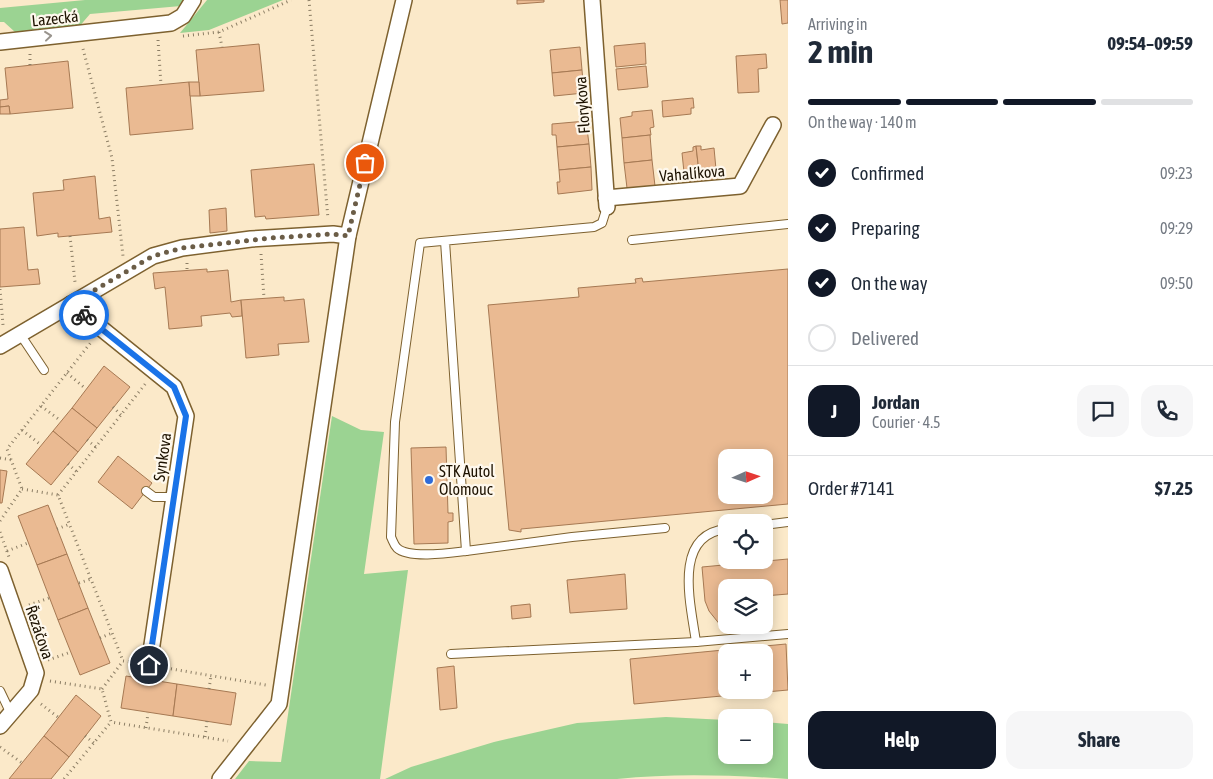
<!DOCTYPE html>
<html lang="en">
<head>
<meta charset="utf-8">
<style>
  body { margin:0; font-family:"Asap Condensed",sans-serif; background:#f6f6f7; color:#1f2937; height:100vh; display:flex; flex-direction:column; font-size:19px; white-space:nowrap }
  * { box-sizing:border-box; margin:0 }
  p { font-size:16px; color:#747a83 }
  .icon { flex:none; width:28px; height:28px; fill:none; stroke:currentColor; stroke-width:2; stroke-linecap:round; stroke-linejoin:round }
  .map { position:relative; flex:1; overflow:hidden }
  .sheet { display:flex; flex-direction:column; background:#fff; width:425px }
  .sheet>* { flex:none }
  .needle { width:32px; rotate:87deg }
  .tools { position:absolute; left:718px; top:449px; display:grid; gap:10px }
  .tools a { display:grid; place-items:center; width:55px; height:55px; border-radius:10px; background:#fff; box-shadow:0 2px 12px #0003; font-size:25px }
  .pin { position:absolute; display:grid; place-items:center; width:42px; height:42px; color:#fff; margin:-21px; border:2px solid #fff; border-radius:50%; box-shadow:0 1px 5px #0007 }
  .courier { position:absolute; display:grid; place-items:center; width:50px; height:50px; margin:-25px; border:4px solid #1a73e8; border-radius:50%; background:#fff; color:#222; box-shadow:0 1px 6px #0007 }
  .summary em { font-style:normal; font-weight:700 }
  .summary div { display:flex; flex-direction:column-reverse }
  .summary { display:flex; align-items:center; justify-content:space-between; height:85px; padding:0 20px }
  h1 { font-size:32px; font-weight:700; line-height:38px }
  .bar { display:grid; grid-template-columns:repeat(4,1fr); gap:8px 5px; align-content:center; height:60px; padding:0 20px }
  .bar i { height:6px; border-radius:4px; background:#e0e1e3 }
  .bar .active { background:#111827 }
  .bar p { grid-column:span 4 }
  .line { display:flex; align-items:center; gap:12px; padding:0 20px; border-top:1px solid #e0e1e3 }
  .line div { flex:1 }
  .round { display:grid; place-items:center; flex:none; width:52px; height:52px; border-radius:15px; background:#f6f6f7 }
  ol { padding:0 20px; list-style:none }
  li { display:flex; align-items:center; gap:15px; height:55px }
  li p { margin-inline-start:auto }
  li .icon { padding:5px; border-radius:50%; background:#111827; color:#fff; stroke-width:4 }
  li:last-child { color:#747a83 }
  li i { width:28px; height:28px; border:2px solid #e0e1e3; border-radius:50% }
  .primary-button { display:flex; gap:10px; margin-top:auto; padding:10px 20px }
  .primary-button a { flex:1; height:58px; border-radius:15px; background:#111827; color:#fff; font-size:20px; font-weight:700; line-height:58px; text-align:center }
  .primary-button a+a { background:#f6f6f7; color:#1f2937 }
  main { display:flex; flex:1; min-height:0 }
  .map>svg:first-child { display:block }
</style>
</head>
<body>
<main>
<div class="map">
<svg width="788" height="779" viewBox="0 0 788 779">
  <rect width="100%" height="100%" fill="#fbe9c9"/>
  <g fill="#9bd392">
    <path d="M85 0H187L181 6 90 14 78 28 25 36 15 32 4 22H0V8Z"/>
    <path d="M207 0H283L209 30 180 33Z"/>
    <path d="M332 416 361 430 384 432 364 574 408 570 380 779H235L249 761 281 762Z"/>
    <path d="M666 717 726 720V755H764V722L788 724V779C731 775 673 773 617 779H385L411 767 494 742 577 723Z"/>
  </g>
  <g fill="#eaba92" stroke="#a67953" fill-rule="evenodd">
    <path d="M517 0H544V2L517 4Z"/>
    <path d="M780 0H788V23L782 24Z"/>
    <path d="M645 43 646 64 616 67 614 46Z"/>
    <path d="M259 44 264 91 200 96 196 50Z"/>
    <path d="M580 47 582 70 552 73 550 50Z"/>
    <path d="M766 54 767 68 758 69 759 92 738 93 736 56Z"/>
    <path d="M68 61 73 108 10 114 9 106 0 107V100L8 99 5 68Z"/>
    <path d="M646 66 648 87 618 90 616 69Z"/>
    <path d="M582 70 584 93 554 96 552 73Z"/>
    <path d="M189 82 193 129 130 135 126 88Z"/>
    <path d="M189 82H199L200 96H190Z"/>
    <path d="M693 98 694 108H691V114L663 117 662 101Z"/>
    <path d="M9 106 10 114H0V107Z"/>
    <path d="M652 110 654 127 650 128 651 135 622 138 620 118 632 116V112Z"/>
    <path d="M586 121 589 144 557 147 556 135H552V124Z"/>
    <path d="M650 135 652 160 624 163 622 138Z"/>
    <path d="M589 144 591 167 559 170 557 147Z"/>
    <path d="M696 146 700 181 685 182 682 153 693 151V147Z"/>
    <path d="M696 146H701V150L714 148 717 180 700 181Z"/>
    <path d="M652 160 655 186 627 188 624 163Z"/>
    <path d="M314 164 319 215 266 219 265 216 255 217 251 170Z"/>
    <path d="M591 167 592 190 558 194 557 182H560L559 170Z"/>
    <path d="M95 176 99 219 110 217 112 232 58 237V233L37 236 33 193 64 190 63 180Z"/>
    <path d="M226 208 227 231 210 233 209 210Z"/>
    <path d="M24 227 28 270 38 269 40 284 0 287V229Z"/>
    <path d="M207 269V272L228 270 231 302 241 300 242 316 232 317 230 313 201 316 202 326 169 329 165 287 155 289 153 273Z"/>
    <path d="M788 269V504L521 529V532L509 530 488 305 579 297 578 288 636 283 635 279 642 278 643 282ZM726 458H764V495H726Z"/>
    <path d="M284 297V301L304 299 309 342 278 344 279 355 246 358 241 300Z"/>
    <path d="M104 366 130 387 97 428 72 408Z"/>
    <path d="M72 408 97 428 78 452 53 431Z"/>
    <path d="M53 431 78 452 51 485 26 464Z"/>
    <path d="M446 447 448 513H453V521L448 522V543L414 544 411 448Z"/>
    <path d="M118 456 152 483 132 509 98 482Z"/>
    <path d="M0 470 7 471 2 503H0Z"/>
    <path d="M48 505 67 554 37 565 18 516Z"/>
    <path d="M67 554 88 608 58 620 37 565Z"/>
    <path d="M788 559V594L764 596V588H726V625H764L765 601 768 627 725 631 709 611 705 601 702 567Z"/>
    <path d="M625 574 627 609 570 613 567 580Z"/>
    <path d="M530 604 531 617 512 619 511 606Z"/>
    <path d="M88 608 110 663 80 675 58 620Z"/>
    <path d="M786 644 788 690 634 704 630 659ZM726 652H764V690H726Z"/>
    <path d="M454 666 457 708 440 710 437 668Z"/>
    <path d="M126 676 177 684 173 716 121 708Z"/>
    <path d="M177 684 236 693 231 725 173 716Z"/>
    <path d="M76 695 101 716 69 757 44 736Z"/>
    <path d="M44 736 69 757 51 779H9Z"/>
  </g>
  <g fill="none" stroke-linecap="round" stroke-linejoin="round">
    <defs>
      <g id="lane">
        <path d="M632 240 788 224"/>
        <path d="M445 241 466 551C450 553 409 559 397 548 394 545 393 541 391 537L395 422 420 243 594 227 602 223 607 207"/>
        <path d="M20 334 44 370"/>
        <path d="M146 491 154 497H174"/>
        <path d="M764 525 788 522"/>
        <path d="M726 529C672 535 691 605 696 642L788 634"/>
        <path d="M466 551 572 537 665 528"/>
        <path d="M451 654 696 642"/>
        <path d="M0 691 11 714"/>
      </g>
      <g id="street">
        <path d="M592 0 607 207"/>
        <path d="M0 42 171 23 183 16 193 0"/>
        <path d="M606 198 740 186 773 125"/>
        <path d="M71 304 174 387 186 416 149 665"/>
        <path d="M0 346 153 256 182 248 251 239 333 234 348 236"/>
        <path d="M0 570 36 673 31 690 0 726"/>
        <path d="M220 779 279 704 348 236 404 0"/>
      </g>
    </defs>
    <use href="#lane" stroke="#7d612f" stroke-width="10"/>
    <use href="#street" stroke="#7d612f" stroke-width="18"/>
    <g stroke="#8c7e65" stroke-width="3" stroke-dasharray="1 4" stroke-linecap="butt">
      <path d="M309 0 328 219"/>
      <path d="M219 32 222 47"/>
      <path d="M183 36 219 32 291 0"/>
      <path d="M158 40 161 85"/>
      <path d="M83 49 112 158 123 256"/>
      <path d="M30 54V65"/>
      <path d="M70 236 75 282"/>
      <path d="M261 254 264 298"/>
      <path d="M187 263V271"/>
      <path d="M0 289 3 325"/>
      <path d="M67 373 86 389"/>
      <path d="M41 406 61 421"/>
      <path d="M113 407 121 415"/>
      <path d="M22 430 41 445"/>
      <path d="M87 440 96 447"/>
      <path d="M0 458 12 460"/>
      <path d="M68 464 77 472"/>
      <path d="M22 489 58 495 123 661"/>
      <path d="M58 495 146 383"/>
      <path d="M0 521 22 489 7 449 92 341"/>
      <path d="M57 529 70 524"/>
      <path d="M0 532 9 557"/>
      <path d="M7 551 28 543"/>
      <path d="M79 583 91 579"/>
      <path d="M29 605 49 598"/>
      <path d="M100 638 112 633"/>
      <path d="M48 660 71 652"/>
      <path d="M166 668 266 685"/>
      <path d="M50 681 102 689 111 722 228 741"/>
      <path d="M102 689 123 661 132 662"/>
      <path d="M209 689 211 676"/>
      <path d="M41 704 59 718"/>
      <path d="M146 728 148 713"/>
      <path d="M85 736 94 743"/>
      <path d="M205 737 207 721"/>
      <path d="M0 747 22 763"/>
      <path d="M64 779 111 722"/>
    </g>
    <use href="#lane" stroke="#fff" stroke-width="8"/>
    <use href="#street" stroke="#fff" stroke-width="15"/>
  </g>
  <defs><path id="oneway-chevron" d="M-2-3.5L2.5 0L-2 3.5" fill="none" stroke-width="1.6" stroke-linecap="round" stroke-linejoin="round" transform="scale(1.25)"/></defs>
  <use stroke="#99948d" href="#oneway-chevron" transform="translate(48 36) rotate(-6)"/>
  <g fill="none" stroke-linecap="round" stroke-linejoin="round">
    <path stroke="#6b5d47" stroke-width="5" stroke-dasharray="0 9" d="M84 315 71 304 153 256 182 248 271 238 333 234 348 236 365 163"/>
    <path stroke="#1a73e8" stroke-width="6" d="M84 315 174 387 186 416 149 665"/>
  </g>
  <circle fill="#2e6bd9" stroke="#fef8ed" stroke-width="2" cx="429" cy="480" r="5"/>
  <g text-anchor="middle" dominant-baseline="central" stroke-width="4.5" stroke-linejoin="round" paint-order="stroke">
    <g font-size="16" fill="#1d1201" stroke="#fef8ed">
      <text transform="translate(55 18) rotate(-6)">Lazecká</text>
      <text transform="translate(582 105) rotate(-94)">Florykova</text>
      <text transform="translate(692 173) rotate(-5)">Vahalíkova</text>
      <text transform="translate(162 457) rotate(-82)">Synkova</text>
      <text transform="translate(40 632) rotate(71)">Řezáčova</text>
    </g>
    <g font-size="16" fill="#1d1201" stroke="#fef8ed" text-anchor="start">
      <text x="439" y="471">STK Autol<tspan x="439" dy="18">Olomouc</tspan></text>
    </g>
  </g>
</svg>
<div class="tools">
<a><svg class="needle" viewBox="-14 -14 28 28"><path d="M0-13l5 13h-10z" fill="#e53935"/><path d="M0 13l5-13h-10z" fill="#747a83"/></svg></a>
<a><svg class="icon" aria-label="locate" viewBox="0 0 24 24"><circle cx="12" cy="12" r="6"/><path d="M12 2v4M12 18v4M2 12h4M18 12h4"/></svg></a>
<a><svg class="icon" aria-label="layers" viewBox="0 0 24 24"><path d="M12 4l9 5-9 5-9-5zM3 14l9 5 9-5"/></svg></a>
<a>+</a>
<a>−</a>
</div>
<div class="pin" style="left:365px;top:163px;background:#ea580c"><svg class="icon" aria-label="bag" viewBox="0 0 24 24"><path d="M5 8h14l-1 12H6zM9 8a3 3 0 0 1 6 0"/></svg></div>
<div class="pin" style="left:149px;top:665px;background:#1f2937"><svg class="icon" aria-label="home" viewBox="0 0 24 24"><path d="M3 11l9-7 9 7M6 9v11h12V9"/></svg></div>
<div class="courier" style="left:84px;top:315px"><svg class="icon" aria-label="bike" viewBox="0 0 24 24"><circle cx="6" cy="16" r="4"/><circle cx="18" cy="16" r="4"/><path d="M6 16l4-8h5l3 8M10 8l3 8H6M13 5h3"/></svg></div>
</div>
<section class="sheet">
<div class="summary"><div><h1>2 min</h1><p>Arriving in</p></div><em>09:54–09:59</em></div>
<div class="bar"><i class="active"></i><i class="active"></i><i class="active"></i><i></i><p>On the way · 140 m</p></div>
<ol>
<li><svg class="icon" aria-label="check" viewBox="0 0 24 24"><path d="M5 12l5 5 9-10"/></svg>Confirmed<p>09:23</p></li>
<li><svg class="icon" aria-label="check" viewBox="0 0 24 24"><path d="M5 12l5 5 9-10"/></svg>Preparing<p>09:29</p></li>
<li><svg class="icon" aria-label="check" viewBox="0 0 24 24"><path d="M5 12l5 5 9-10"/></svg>On the way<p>09:50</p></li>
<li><i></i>Delivered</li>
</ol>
<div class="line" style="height:90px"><b class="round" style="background:#111827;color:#fff">J</b><div><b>Jordan</b><p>Courier · 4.5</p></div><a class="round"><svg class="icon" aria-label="chat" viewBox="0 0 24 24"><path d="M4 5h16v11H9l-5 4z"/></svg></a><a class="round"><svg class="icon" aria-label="phone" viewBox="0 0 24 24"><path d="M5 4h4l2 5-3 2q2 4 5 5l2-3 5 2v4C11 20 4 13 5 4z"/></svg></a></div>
<div class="line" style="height:65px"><div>Order #7141</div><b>$7.25</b></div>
<div class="primary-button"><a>Help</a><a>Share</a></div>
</section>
</main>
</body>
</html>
